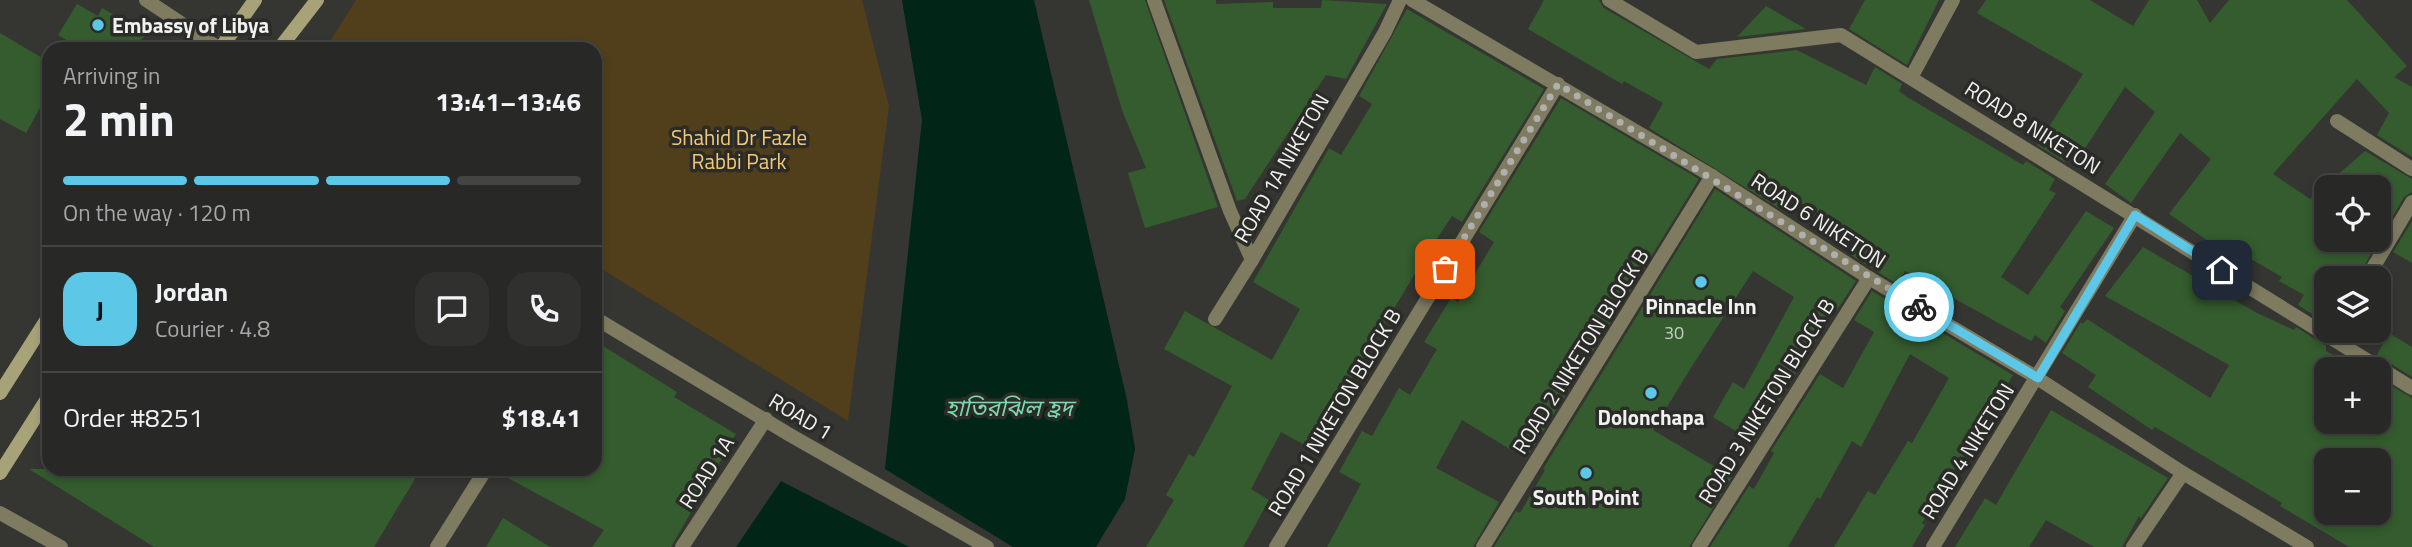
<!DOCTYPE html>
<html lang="en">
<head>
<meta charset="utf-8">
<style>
  body { margin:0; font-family:"Titillium Web","Noto Sans Bengali",sans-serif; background:#30302e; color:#f1f3f6; height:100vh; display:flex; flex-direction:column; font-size:26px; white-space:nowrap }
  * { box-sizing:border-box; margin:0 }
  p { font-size:23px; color:#a5a6a7 }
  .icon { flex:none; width:38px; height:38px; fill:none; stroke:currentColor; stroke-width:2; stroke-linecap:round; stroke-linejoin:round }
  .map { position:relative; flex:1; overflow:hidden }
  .side { position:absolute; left:42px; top:42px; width:560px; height:434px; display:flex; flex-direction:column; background:#282826; border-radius:21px; box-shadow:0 4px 10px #0003,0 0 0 2px #444443 }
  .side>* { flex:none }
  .tools { position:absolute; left:2314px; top:175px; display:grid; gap:14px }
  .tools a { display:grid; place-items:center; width:77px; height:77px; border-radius:14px; background:#282826; box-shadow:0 4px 10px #0003,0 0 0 2px #444443; font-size:35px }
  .pin { position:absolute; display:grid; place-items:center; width:60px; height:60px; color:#fff; margin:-30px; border-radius:14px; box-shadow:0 4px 10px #0006 }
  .courier { position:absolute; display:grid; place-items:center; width:70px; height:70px; margin:-35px; border:5px solid #5cc7e7; border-radius:50%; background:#fff; color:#222; box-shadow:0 2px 9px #0007 }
  .headline em { font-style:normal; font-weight:700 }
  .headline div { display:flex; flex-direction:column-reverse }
  .headline { display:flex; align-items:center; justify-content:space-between; height:119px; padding:0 21px }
  h1 { font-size:46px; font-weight:700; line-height:52px }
  .bar { display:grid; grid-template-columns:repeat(4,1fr); gap:10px 7px; align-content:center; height:84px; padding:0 21px }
  .bar i { height:9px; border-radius:5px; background:#444443 }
  .bar .on { background:#5cc7e7 }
  .bar p { grid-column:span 4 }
  .line { display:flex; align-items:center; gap:18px; padding:0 21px; border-top:2px solid #444443 }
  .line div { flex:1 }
  .round { display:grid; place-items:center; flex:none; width:74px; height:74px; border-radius:21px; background:#30302e }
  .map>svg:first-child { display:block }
</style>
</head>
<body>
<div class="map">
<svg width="2412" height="547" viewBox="0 0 2412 547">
  <rect width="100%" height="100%" fill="#353632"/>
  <path fill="#513e1a" d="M356 0H862L889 106 848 421 595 265V49H325Z"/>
  <g fill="#012516">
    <path d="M902 0H1034L1127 400 1135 449 1125 499 1096 547H1013L885 469 922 120Z"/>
    <path d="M781 481 909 547H736Z"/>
  </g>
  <g fill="#345c2e" fill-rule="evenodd">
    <path d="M1089 0H1145L1218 207 1145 228 1128 173 1146 168 1123 113Z"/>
    <path d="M1164 0H1216V4L1273 2V8H1321L1322 0 1387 4 1346 79 1326 75 1245 199 1237 201Z"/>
    <path d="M1544 0H1599L1604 8 1709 69 1717 59 1797 50 1866 85 1875 67 1902 84 1899 91 1907 97 2023 165 2026 161 2055 179 2049 190 2056 193 2001 277 2028 295 2086 211 2114 228 2060 307 2065 311 2046 343 2035 335 2031 341 1905 271 1897 284 1851 255 1861 235 1796 201 1788 214 1649 128 1663 103 1624 81 1622 84 1528 29Z"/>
    <path d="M1865 0H1939L1907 65 1849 29Z"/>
    <path d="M1986 0H2090L2133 26 2149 0H2197L2210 23 2229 0H2347L2407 66 2394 77 2412 87V157L2377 135 2389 113 2357 79 2273 174 2310 199 2365 151 2412 179V192L2404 197 2357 278H2326V323L2298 305 2304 295 2279 281 2282 277 2218 240 2214 245 2169 214 2211 159 2180 133 2131 203 2105 184 2155 112 2125 87 2076 162 2068 157 2065 162 2037 145 2083 74 1977 13ZM2326 187H2378V240H2326Z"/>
    <path d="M77 4 98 16 102 8 147 34 131 49H81L58 35Z"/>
    <path d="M1766 6 1806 29 1737 37Z"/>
    <path d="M1407 9 1544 89 1462 222 1452 216 1428 252 1310 448 1281 432 1251 489 1269 500 1243 547H1146L1174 500 1166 495 1189 454 1194 457 1232 386 1164 349 1185 311 1272 360 1300 309 1253 282 1329 148 1341 155 1372 104 1359 96Z"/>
    <path d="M0 33 49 62V92L26 133 0 119Z"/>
    <path d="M1561 98 1699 179 1526 459 1462 420 1436 468 1499 502 1473 547H1327L1361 484 1339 472 1362 431 1372 436 1399 388 1410 395 1437 349 1424 342 1451 298 1458 302 1494 242 1479 232Z"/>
    <path d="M1715 189 1856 281 1837 310 1835 309 1754 442 1713 417 1733 382 1744 389 1794 297 1753 271 1689 371 1653 430 1732 477 1689 547H1494L1516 511 1520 513 1545 470 1543 469Z"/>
    <path d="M2412 221V263L2393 252Z"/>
    <path d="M2143 247 2257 313 2294 330 2296 327 2326 346V351L2358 369H2326V422H2378V378L2412 398V547H2349L2280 506 2282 503 2155 427 2152 430 2088 387 2096 375 2062 353 2081 322 2083 324 2087 319 2210 398 2229 365 2105 296ZM2326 460H2378V513H2326Z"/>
    <path d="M1872 291 2013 375 1983 426 1988 429 1970 460 1963 456 1922 523 1925 525 1912 547H1834L1868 491 1875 495 1908 441 1912 443 1949 378 1910 354 1861 447 1852 441 1820 499 1817 497 1788 547H1710L1749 486 1754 489 1774 453 1771 451 1820 374 1843 388 1874 332 1854 320Z"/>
    <path d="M2389 333 2412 347V377L2377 355Z"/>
    <path d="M595 341 677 392 674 397 736 434 671 547H592L604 530 495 471 595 469Z"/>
    <path d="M2051 410 2168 478 2141 518 2139 516 2122 547H2094L2046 520 2029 547H1955L1985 498 1996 505Z"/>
    <path d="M29 469H421L374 547H154Z"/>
    <path d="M503 518 550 547H486Z"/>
  </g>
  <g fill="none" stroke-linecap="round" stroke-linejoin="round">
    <g stroke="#7e7b61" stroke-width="14">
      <path d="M146 0 220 49"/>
      <path d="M1154 0 1230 211 1252 260 1385 32 1400 0"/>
      <path d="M1412 0 1712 176 1869 278 2031 374 2183 473 2307 547"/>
      <path d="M1609 0 1696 52 1841 35 2412 388"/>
      <path d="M1912 76 1953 0"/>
      <path d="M2337 121 2412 169"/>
      <path d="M2367 278 2412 202"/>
      <path d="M595 318 790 435 987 547"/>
      <path d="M1215 319 1252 260"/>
      <path d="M0 513 61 547"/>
      <path d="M437 547 486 469"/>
      <path d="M682 547 766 419"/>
      <path d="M1276 547 1558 84"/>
      <path d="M1483 547 1712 176"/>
      <path d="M1699 547 1869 278"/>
      <path d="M1933 547 2135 215"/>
      <path d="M2133 547 2183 473"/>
    </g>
    <g stroke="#a7a278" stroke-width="14">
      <path d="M220 49 255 0"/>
      <path d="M279 49 317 0"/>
      <path d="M0 393 49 316"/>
      <path d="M0 473 49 396"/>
    </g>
  </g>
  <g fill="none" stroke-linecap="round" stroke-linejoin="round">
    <path stroke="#afb0ad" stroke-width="7" stroke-dasharray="0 12.6" d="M1445 269 1558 84 1919 307"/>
    <path stroke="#5cc7e7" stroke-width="9" d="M1919 307 2038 378 2135 215 2222 270"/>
  </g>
  <g fill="#5cc7e7" stroke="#2b2c28" stroke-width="2.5">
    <circle cx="98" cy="25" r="7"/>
    <circle cx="1701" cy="282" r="7"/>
    <circle cx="1651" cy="393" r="7"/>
    <circle cx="1586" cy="473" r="7"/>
  </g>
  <g text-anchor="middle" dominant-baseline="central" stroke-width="7" stroke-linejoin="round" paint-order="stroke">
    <g font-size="18" fill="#c2ccbf">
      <text x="1674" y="332">30</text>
    </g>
    <g font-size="21" font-weight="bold" fill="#f1f2ef" stroke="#2b2c28">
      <text x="112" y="25" text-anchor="start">Embassy of Libya</text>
      <text x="1701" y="306">Pinnacle Inn</text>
      <text x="1651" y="417">Dolonchapa</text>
      <text x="1586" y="497">South Point</text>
    </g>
    <g font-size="21" fill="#f1f2ef" stroke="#2b2c28">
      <text transform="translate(2033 127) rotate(32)">ROAD 8 NIKETON</text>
      <text transform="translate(1281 168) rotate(-60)">ROAD 1A NIKETON</text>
      <text transform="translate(1819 220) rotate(33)">ROAD 6 NIKETON</text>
      <text transform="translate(1580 351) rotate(-58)">ROAD 2 NIKETON BLOCK B</text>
      <text transform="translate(1766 401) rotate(-58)">ROAD 3 NIKETON BLOCK B</text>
      <text transform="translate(1334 412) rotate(-59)">ROAD 1 NIKETON BLOCK B</text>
      <text transform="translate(801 416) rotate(31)">ROAD 1</text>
      <text transform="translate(1967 451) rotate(-58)">ROAD 4 NIKETON</text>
      <text transform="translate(706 472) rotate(-57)">ROAD 1A</text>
    </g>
    <g font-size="21" fill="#f6c873" stroke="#2b2c28">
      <text x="739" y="137">Shahid Dr Fazle<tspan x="739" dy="24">Rabbi Park</tspan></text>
    </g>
    <g font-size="23" font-style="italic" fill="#7adaab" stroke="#2b2c28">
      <text x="1009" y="407">হাতিরঝিল হ্রদ</text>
    </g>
  </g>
</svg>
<div class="tools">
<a><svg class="icon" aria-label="locate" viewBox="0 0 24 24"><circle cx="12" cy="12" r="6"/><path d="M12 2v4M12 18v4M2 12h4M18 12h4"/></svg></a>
<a><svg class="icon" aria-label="layers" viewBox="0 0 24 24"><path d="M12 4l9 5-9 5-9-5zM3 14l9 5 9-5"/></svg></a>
<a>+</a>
<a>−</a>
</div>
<div class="pin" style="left:1445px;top:269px;background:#ea580c"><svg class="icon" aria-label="bag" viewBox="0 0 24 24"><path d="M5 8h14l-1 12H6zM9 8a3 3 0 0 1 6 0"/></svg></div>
<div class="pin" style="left:2222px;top:270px;background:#1f2937"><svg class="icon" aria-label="home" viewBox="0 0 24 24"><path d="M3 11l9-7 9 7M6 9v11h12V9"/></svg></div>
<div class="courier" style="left:1919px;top:307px"><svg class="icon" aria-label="bike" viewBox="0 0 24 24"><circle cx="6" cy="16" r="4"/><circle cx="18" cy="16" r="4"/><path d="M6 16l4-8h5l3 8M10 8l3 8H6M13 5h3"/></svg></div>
<section class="side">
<div class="headline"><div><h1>2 min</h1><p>Arriving in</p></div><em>13:41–13:46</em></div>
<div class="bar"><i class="on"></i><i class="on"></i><i class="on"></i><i></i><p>On the way · 120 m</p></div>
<div class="line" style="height:126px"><b class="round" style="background:#5cc7e7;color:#111">J</b><div><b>Jordan</b><p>Courier · 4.8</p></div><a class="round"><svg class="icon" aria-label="chat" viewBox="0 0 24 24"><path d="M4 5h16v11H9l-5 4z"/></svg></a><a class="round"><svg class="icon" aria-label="phone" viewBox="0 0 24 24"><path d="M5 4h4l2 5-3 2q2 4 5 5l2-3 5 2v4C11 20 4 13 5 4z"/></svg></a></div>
<div class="line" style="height:91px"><div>Order #8251</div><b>$18.41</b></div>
</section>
</div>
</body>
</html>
